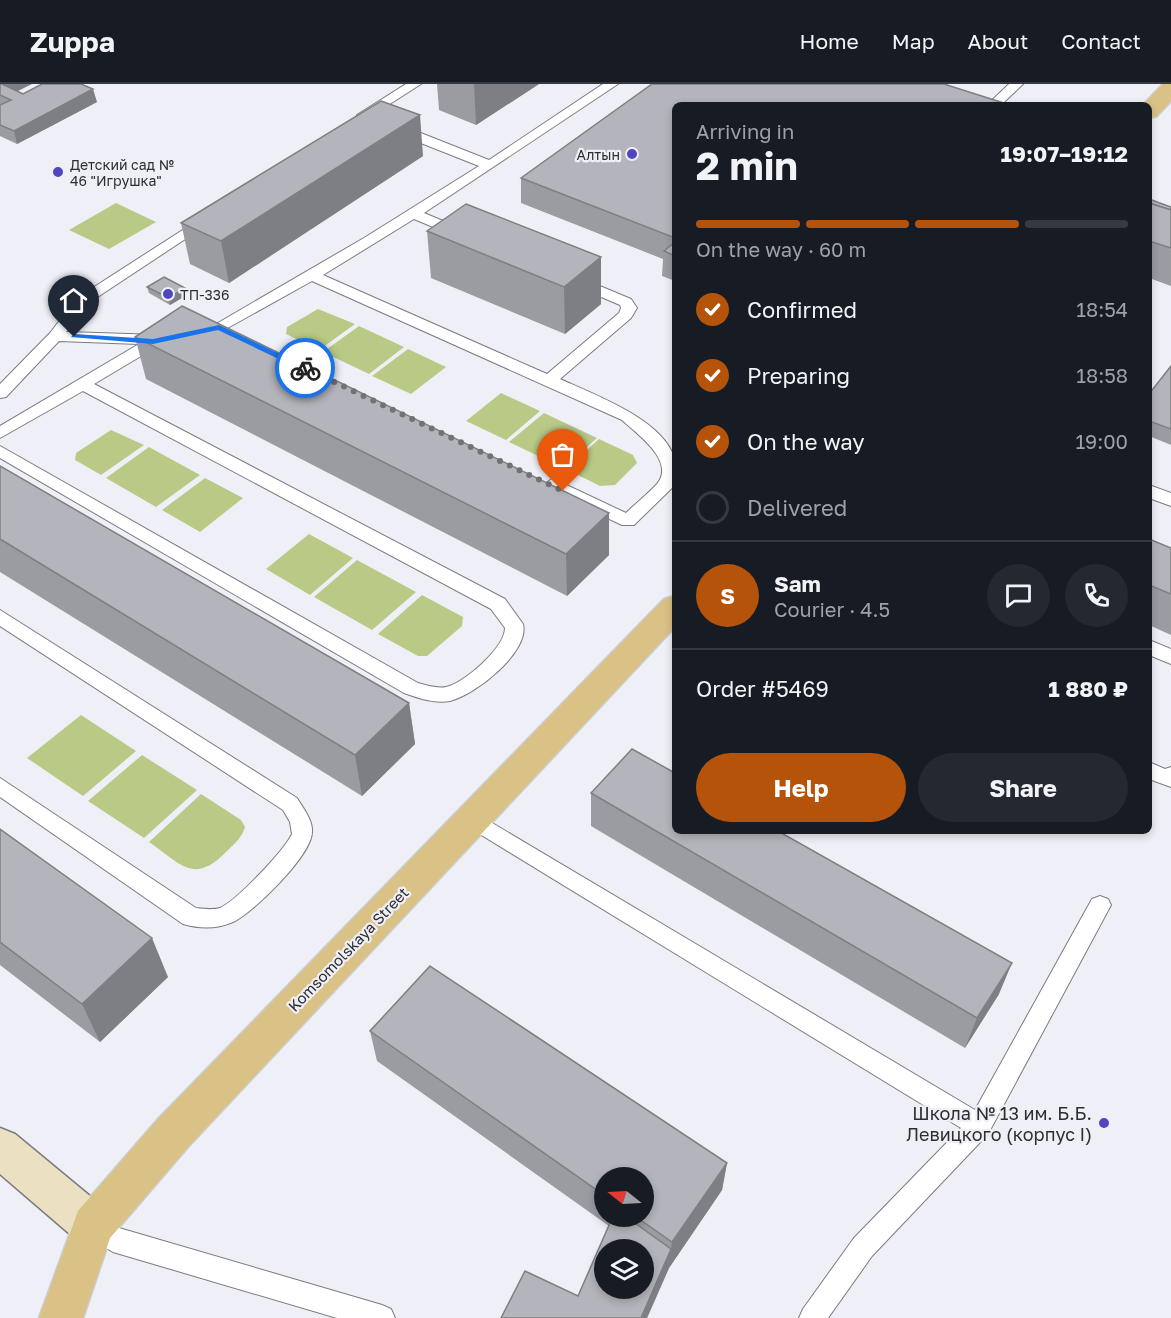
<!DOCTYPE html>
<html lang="en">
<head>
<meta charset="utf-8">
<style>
  body { margin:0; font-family:"Golos Text",sans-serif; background:#242831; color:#f1f3f6; height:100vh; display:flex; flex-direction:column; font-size:22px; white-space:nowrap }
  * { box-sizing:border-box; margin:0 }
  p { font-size:20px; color:#9ea1a6 }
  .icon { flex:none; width:33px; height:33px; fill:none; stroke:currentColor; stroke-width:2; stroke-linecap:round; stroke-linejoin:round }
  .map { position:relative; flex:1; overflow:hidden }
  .sheet { position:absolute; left:672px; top:18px; width:480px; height:732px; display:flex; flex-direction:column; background:#171b24; border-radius:9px; box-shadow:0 3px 9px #0003 }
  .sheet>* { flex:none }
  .needle { width:39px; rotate:288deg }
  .tools { position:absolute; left:594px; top:1083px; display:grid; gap:12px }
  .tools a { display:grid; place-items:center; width:60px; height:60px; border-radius:50%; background:#171b24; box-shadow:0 3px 9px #0003; font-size:30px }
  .pin { position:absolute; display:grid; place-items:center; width:51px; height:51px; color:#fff; margin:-62px -26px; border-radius:50% 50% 50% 0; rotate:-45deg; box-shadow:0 0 6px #0007 }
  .pin .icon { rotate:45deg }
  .courier { position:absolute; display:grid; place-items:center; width:60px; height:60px; margin:-30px; border:4px solid #1a73e8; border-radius:50%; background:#fff; color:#222; box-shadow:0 2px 8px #0007 }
  .head em { font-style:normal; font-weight:700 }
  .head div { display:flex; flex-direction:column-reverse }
  .head { display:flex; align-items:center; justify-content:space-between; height:102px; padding:0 24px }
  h1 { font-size:39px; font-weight:700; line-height:45px }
  .bar { display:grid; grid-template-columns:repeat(4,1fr); gap:9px 6px; align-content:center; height:72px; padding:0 24px }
  .bar i { height:8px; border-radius:4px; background:#363941 }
  .bar .current { background:#b45309 }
  .bar p { grid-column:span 4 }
  .line { display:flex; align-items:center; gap:15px; padding:0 24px; border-top:2px solid #363941 }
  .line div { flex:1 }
  .round { display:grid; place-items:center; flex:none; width:63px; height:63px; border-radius:32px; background:#242831 }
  ol { padding:0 24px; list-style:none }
  li { display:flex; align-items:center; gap:18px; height:66px }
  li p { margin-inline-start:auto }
  li .icon { padding:6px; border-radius:50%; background:#b45309; color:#fff; stroke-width:4 }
  li:last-child { color:#9ea1a6 }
  li i { width:33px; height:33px; border:3px solid #363941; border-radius:50% }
  .cta { display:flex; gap:12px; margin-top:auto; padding:12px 24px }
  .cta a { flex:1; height:69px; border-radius:36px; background:#b45309; color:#fff; font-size:24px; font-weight:700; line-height:69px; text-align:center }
  .cta a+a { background:#242831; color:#f1f3f6 }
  header { display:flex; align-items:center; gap:36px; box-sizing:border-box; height:84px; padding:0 30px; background:#171b24; border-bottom:2px solid #363941 }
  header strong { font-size:28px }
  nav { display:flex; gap:33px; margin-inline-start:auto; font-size:21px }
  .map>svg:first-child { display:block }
</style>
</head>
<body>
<header>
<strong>Zuppa</strong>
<nav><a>Home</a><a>Map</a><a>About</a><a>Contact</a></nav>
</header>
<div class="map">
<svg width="1171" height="1234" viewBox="0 0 1171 1234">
  <rect width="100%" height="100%" fill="#eff0f7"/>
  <g fill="#b9ca86">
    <path d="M116 119 156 138 109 165 69 146Z"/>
    <path d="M318 225 355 240 319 266 286 250 287 243Z"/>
    <path d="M359 242 404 263 369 290 323 268Z"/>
    <path d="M408 265 446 283 411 310 372 292Z"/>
    <path d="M501 309 540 327 506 356 466 337Z"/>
    <path d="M544 329 597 354 563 384 509 358Z"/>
    <path d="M111 346 144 361 101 391 75 376 76 369Z"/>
    <path d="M599 355 633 371 637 379 615 401 600 402 566 385Z"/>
    <path d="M149 363 200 391 156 423 106 394Z"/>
    <path d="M205 394 243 414 200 448 162 426Z"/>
    <path d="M309 450 353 474 310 511 266 485Z"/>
    <path d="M357 476 416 508 372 546 314 513Z"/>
    <path d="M422 511 463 533 462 542 427 572H418L378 550Z"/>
    <path d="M81 631 136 667 83 712 27 674Z"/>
    <path d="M142 671 197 706 144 754 88 717Z"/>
    <path d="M201 710 241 736 245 743C242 754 233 761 225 769 193 801 180 779 149 758Z"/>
  </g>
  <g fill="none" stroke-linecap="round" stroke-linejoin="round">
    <defs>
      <g id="lane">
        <path d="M406 0H421L368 34H358L357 31Z"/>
        <path d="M603 0H618L424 129 467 147V153H457L414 135 323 191 547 290 619 229 621 224 620 221 573 201 571 198 573 195H583L631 215 637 224 631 234 560 295C593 310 662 335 674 373 677 381 675 392 675 401L634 441H622L546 405 543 401 552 395 558 397 626 429C636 419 648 410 657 400 676 377 637 350 622 336L312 197 224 246H214L211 243 364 154 479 82 393 48V42H403L489 76Z"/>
        <path d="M1009 0H1023L1001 21H987Z"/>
        <path d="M206 131 211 132V138L87 220 66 248 160 251 168 256 94 300 505 515 523 540C530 568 475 611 450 617 435 620 418 614 404 609L0 374V362L418 599C427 601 437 605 446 603 465 599 505 563 505 544L491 525 83 307 0 354V342L139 260 59 257 6 313 0 314V300L50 249 77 214Z"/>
        <path d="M1149 401 1171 409V422L1149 414Z"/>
        <path d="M0 526 297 714C303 724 313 736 312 748 312 771 254 828 233 838 217 845 200 845 183 840L0 713V694L196 824C204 825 213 826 220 824 236 817 284 767 292 750L290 738 283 726 0 542Z"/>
        <path d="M1149 556 1171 565V580L1149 571Z"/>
        <path d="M1149 678 1165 685 1171 683V703L1149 695Z"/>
        <path d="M472 727 975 1026 1092 815 1100 812 1108 815 1111 821 988 1050 872 1172 828 1234H799L803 1225 854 1154 961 1044 465 741 462 735 465 729Z"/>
        <path d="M93 1130 119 1144 382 1221 391 1225 395 1234H337L113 1168 84 1151 80 1142 84 1133Z"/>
      </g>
      <path id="secondary" d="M0 1044 15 1050 108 1127 114 1142 108 1157 93 1163 78 1157 0 1090Z"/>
      <g id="primary">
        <path d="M1163 0H1171V17L1157 32 1149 34V21H1143Z"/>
        <path d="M675 512V543L188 1063 110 1154 83 1234H39L78 1127 158 1035 664 515Z"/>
      </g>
    </defs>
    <use href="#lane" stroke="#7b7c81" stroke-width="2"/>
    <use href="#secondary" stroke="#7b7c81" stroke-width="3"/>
    <use href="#primary" stroke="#cdcdcd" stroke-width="3"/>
    <use href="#lane" fill="#fff" fill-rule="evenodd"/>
    <use href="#secondary" fill="#ece0c2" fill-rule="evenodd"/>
    <use href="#primary" fill="#dac185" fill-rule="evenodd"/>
  </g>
  <g fill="#9b9ca2" fill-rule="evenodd">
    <path d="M0 0 23 10 97 18 17 60 0 52Z"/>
    <path d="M437 0H539L476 41 439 26Z"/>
    <path d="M675 21V197L662 192 663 175 521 119V94Z"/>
    <path d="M423 72 229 199 190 180 181 139Z"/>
    <path d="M1149 115 1171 123V202L1149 194Z"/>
    <path d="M427 147 601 173V220L565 250 431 194Z"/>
    <path d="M147 203 185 204 187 211 170 221 149 209Z"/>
    <path d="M135 253 609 429V471L567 512 146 295Z"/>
    <path d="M1171 282V361L1149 352V310Z"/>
    <path d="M0 382 409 619 415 660 362 712 0 488Z"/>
    <path d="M1149 455 1171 464V551L1149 541Z"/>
    <path d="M591 709 999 910 965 964 591 742Z"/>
    <path d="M0 745 168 893 100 958 0 881Z"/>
    <path d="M370 947 727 1079 722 1106 669 1184 647 1234H501L578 1212 609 1142 377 977ZM604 1094 644 1132H604Z"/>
  </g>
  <g fill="#7e7f84">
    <path d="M2 0H32L6 13Z"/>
    <path d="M474 0H539L476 41Z"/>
    <path d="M93 5 97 18 17 60 14 47Z"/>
    <path d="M420 31 423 72 229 199 221 157Z"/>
    <path d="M601 173V220L565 250 564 203Z"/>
    <path d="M185 204 187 211 170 221 169 214Z"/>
    <path d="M609 429V471L567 512 566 470Z"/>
    <path d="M409 619 415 660 362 712 355 671Z"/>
    <path d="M152 854 168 893 100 958 82 920Z"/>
    <path d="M1012 879 999 910 965 964 977 934Z"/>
    <path d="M727 1079 722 1106 669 1184 647 1234H641L671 1165 672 1158Z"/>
  </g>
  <g fill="#b4b5bc" stroke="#7e7f84" stroke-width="1.5" fill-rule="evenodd">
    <path d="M0 0H3H2L23 10 42 0H81L93 5 14 47 0 41V21L11 16 0 11Z"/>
    <path d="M652 0H944L1010 21H675V154L521 94Z"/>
    <path d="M381 17 420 31 221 157 181 139Z"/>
    <path d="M1149 115 1171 123V126L1149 119Z"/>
    <path d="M1149 119 1171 126V164L1149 157Z"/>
    <path d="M466 120 601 173 564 203 427 147Z"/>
    <path d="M675 158V172L664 167Z"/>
    <path d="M164 193 185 204 169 214 147 203Z"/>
    <path d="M182 222 609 429 566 470 135 253Z"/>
    <path d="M1171 282V345L1149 337V310Z"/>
    <path d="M0 382 409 619 355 671 0 455Z"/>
    <path d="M1149 455 1171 464V510L1149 501Z"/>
    <path d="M632 665 675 689V747H778L1012 879 977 934 591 709Z"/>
    <path d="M0 745 152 854 82 920 0 858Z"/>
    <path d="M430 882 727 1079 672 1158 635 1132H644V1094H604V1111L370 947Z"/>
    <path d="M613 1132H625L671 1165 641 1234H501L525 1187 578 1212ZM604 1166H644V1204H604Z"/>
  </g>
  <path fill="#1a73e8" d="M219 241 309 284 302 286 218 246 153 260 71 253 74 250 153 255Z"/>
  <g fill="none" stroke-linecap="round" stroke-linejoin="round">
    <path stroke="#717276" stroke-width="6" stroke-dasharray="0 10.8" d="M305 284 563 407"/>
  </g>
  <g fill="#5047be" stroke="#eff0f7" stroke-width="2">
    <circle cx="632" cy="70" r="6"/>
    <circle cx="58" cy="88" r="6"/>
    <circle cx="168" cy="210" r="6"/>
    <circle cx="1104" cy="1039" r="6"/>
  </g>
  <g text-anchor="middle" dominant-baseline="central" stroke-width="4.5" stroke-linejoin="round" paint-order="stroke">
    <g font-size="14" fill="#2d2e30" stroke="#eff0f7" text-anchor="start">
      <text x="620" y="70" text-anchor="end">Алтын</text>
      <text x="70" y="80">Детский сад №<tspan x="70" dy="16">46 "Игрушка"</tspan></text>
      <text x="180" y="210">ТП-336</text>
    </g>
    <g font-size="15" fill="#2d2e30" stroke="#eff0f7">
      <text transform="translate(348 865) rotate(-46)">Komsomolskaya Street</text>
    </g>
    <g font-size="18" fill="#2d2e30" stroke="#eff0f7" text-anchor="end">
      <text x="1092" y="1029">Школа № 13 им. Б.Б.<tspan x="1092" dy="21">Левицкого (корпус I)</tspan></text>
    </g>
  </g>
</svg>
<div class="tools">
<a><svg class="needle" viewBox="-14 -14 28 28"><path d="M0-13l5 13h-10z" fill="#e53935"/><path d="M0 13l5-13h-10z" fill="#9ea1a6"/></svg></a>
<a><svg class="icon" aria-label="layers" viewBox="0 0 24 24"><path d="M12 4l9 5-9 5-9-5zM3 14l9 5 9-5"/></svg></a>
</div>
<div class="pin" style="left:563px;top:407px;background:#ea580c"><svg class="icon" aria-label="bag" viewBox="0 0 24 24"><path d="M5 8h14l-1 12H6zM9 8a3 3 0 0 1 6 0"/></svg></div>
<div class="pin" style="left:74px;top:253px;background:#1f2937"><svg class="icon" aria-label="home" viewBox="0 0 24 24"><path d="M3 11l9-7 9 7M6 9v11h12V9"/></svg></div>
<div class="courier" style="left:305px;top:284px"><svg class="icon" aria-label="bike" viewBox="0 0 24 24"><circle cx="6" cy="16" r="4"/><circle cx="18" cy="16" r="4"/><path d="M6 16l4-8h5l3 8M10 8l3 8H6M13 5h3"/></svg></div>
<section class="sheet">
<div class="head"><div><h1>2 min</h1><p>Arriving in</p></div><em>19:07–19:12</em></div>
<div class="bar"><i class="current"></i><i class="current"></i><i class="current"></i><i></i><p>On the way · 60 m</p></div>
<ol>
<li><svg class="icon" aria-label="check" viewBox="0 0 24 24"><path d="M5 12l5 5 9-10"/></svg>Confirmed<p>18:54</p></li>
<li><svg class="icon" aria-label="check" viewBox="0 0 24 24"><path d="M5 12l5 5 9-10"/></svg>Preparing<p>18:58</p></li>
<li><svg class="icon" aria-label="check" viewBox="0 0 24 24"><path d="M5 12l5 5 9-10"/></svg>On the way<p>19:00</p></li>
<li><i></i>Delivered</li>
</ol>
<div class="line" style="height:108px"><b class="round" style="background:#b45309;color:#fff">S</b><div><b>Sam</b><p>Courier · 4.5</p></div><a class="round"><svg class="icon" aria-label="chat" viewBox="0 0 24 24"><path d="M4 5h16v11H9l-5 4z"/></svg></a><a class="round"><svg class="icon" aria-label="phone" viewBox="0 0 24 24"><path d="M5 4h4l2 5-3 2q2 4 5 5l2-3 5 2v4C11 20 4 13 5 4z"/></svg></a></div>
<div class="line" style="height:78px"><div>Order #5469</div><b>1 880 ₽</b></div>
<div class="cta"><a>Help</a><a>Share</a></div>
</section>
</div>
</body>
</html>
